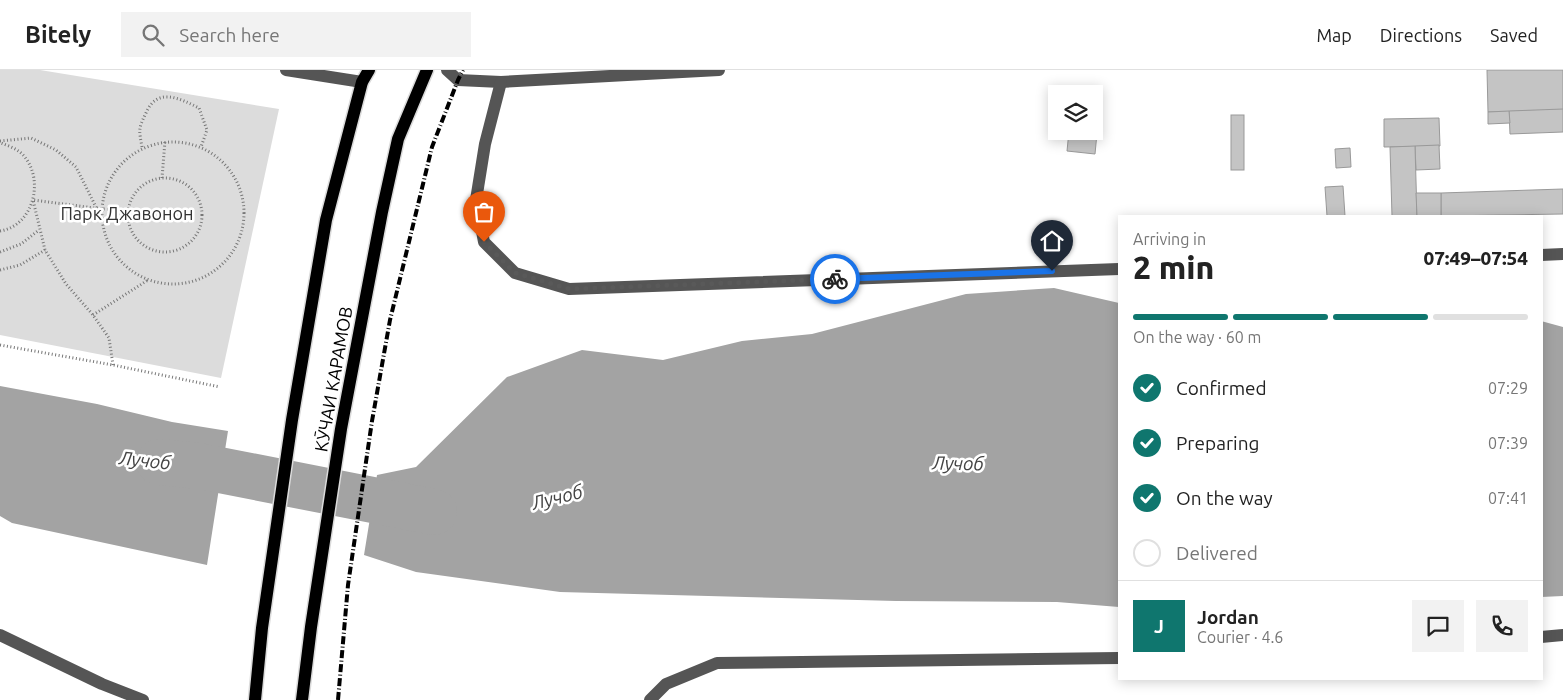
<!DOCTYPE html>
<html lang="en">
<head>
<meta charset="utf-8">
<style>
  body { margin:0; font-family:Ubuntu,sans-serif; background:#f2f2f2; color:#222; height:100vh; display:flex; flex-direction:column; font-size:19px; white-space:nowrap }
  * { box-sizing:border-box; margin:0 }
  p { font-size:16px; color:#767676 }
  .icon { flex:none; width:28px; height:28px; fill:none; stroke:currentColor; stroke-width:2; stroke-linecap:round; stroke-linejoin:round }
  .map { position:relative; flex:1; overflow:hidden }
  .sheet { position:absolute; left:1118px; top:145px; width:425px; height:465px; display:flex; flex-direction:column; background:#fff; border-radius:0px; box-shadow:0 2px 12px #0003 }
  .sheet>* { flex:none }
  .tools { position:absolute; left:1048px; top:15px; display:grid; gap:10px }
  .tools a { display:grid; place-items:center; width:55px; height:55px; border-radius:0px; background:#fff; box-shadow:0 2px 12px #0003; font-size:25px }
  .pin { position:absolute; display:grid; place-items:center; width:42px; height:42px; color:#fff; margin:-51px -21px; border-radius:50% 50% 50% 0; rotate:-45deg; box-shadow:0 0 5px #0007 }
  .pin .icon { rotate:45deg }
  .courier { position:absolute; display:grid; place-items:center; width:50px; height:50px; margin:-25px; border:4px solid #1a73e8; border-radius:50%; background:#fff; color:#222; box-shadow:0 1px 6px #0007 }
  .headline em { font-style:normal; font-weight:800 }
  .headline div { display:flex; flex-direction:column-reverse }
  .headline { display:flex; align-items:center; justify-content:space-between; height:85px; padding:0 15px }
  h1 { font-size:32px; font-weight:800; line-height:38px }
  .bar { display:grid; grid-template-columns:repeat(4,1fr); gap:8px 5px; align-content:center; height:60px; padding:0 15px }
  .bar i { height:6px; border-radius:4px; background:#e0e0e0 }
  .bar .current { background:#0f766e }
  .bar p { grid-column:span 4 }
  .line { display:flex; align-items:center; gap:12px; padding:0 15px; border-top:1px solid #e0e0e0 }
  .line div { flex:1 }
  .round { display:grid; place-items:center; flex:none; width:52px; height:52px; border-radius:0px; background:#f2f2f2 }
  ol { padding:0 15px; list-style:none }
  li { display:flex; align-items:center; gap:15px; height:55px }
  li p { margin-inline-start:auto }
  li .icon { padding:5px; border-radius:50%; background:#0f766e; color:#fff; stroke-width:4 }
  li:last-child { color:#767676 }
  li i { width:28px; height:28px; border:2px solid #e0e0e0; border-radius:50% }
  header { display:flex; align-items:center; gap:30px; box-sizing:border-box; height:70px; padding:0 25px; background:#fff; border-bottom:1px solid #e0e0e0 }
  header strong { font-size:24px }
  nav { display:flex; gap:28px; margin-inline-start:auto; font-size:18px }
  .search { width:350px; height:45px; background:#f2f2f2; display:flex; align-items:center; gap:12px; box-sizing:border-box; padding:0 18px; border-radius:0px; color:#767676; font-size:19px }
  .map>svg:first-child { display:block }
</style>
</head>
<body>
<header>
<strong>Bitely</strong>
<div class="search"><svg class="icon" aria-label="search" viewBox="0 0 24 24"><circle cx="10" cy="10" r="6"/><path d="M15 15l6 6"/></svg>Search here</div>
<nav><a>Map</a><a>Directions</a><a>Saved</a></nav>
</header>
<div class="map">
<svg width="1563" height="630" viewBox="0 0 1563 630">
  <rect width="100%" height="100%" fill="#fff"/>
  <path fill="#dcdcdc" d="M0 0H40L279 39 221 308 0 265Z"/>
  <g fill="#a3a3a3">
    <path d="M1054 218 1119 233V537L1057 532 896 531 560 522 416 502 364 485 377 405 416 397 507 307 582 280 663 290 742 271 812 264 966 224Z"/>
    <path d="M1541 251 1563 257V526L1541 527Z"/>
    <path d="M0 316 97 334 172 352 228 361 207 495 12 453 0 446Z"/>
  </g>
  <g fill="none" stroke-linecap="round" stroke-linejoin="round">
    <path stroke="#a3a3a3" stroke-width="46" d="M159 392 199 396 434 442"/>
  </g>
  <g fill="#c4c4c4" stroke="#999">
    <path d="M1487 0H1563V40L1488 42Z"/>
    <path d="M1094 31 1100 32 1095 84 1067 81 1069 61H1094Z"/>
    <path d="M1563 39V62L1510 64 1509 41Z"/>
    <path d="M1509 41 1510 53 1488 54V42Z"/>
    <rect x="1231" y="45" width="13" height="55"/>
    <path d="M1439 48 1440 76 1384 77V49Z"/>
    <path d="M1439 75 1440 99 1416 100 1415 76Z"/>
    <path d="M1415 76 1417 146H1392L1390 77Z"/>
    <path d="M1350 78 1351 97 1336 98 1335 79Z"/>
    <path d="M1343 116 1345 146H1327L1325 117Z"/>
    <path d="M1563 119V144L1441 146V123Z"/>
    <path d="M1416 123H1441V146H1417Z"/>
  </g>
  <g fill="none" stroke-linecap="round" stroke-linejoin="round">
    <defs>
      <g id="major">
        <path d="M255 630 262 558 292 350 326 150 362 12 369 0"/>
        <path d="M302 630 311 557 341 359 382 142 398 69 427 0"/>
      </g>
    </defs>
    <use href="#major" stroke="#dbdbdb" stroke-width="15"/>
    <g stroke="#777" stroke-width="3" stroke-dasharray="1 2.5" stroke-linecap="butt">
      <path d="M0 71 31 68 56 80 76 97 96 137 101 153"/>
      <circle cx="173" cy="143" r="71"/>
      <path d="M142 77C139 60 138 59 146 43 157 17 179 28 199 38L207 60 201 77"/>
      <path d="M162 108 165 71"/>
      <circle cx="165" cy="145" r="37"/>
      <path d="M0 161C33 156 45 111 24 86 18 79 9 76 1 73"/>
      <path d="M0 182 21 174 39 160"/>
      <path d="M0 200 20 195 45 180"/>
      <path d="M93 245 148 210"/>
      <path d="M0 275 113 295 220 317"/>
      <path d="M113 295 109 268 93 245 66 214 45 180 33 130 102 139 128 140"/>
    </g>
    <g stroke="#555" stroke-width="12">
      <path d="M286 0 362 12"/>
      <path d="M447 0 458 10 501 12 719 0"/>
      <path d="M501 12 485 74 476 130 484 172 515 203 569 219 1119 199"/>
      <path d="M1541 185 1563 184"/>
      <path d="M0 565 102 614 143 630"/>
      <path d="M1541 567 1563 565"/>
      <path d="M650 630 666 614 717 593 1119 588"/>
    </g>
    <use href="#major" stroke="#000" stroke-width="12"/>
    <path stroke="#000" stroke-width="4" stroke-dasharray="8 2.5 1 2.5" stroke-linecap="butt" d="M338 630 348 515 372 351 390 250 432 77 458 10 463 0"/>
  </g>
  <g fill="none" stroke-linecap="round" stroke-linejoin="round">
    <path stroke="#595959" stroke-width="5" stroke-dasharray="0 9" d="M484 172 515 203 570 219 835 209"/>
    <path stroke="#1a73e8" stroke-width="6" d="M835 209 1052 201"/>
  </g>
  <g text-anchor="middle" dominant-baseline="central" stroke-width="5" stroke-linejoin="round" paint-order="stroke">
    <g font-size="18" fill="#333" stroke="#fff">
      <text x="127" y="143">Парк Джавонон</text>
    </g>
    <g font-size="18" fill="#000" stroke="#fff">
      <text transform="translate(333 309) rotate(-80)">КӮЧАИ КАРАМОВ</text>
    </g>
    <g font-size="19" font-style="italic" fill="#444" stroke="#fff">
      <text transform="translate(145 390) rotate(6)">Лучоб</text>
      <text transform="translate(958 393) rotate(1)">Лучоб</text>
      <text transform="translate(557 427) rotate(-14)">Лучоб</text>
    </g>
  </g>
</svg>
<div class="tools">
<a><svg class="icon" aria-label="layers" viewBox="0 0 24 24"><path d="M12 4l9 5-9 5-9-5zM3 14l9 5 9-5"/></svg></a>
</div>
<div class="pin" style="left:484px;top:172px;background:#ea580c"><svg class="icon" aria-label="bag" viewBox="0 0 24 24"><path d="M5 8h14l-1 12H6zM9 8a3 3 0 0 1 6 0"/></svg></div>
<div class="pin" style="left:1052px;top:201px;background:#1f2937"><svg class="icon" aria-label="home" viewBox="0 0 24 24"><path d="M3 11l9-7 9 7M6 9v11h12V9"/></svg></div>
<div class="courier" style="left:835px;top:209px"><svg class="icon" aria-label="bike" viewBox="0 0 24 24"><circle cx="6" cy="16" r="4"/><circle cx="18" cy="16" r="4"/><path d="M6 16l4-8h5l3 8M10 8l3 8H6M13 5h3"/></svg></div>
<section class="sheet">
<div class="headline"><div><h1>2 min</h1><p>Arriving in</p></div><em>07:49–07:54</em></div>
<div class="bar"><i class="current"></i><i class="current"></i><i class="current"></i><i></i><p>On the way · 60 m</p></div>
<ol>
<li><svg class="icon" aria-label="check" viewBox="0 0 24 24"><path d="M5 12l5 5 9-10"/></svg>Confirmed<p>07:29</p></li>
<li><svg class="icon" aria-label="check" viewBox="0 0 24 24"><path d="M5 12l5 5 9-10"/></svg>Preparing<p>07:39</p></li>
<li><svg class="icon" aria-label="check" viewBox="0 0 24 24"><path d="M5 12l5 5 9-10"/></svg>On the way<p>07:41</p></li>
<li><i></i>Delivered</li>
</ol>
<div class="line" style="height:90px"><b class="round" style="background:#0f766e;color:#fff">J</b><div><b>Jordan</b><p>Courier · 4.6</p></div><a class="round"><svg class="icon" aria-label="chat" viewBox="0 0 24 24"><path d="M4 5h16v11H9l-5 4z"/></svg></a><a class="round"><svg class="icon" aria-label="phone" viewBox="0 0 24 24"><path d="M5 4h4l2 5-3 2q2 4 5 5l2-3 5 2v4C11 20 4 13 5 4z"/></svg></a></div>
</section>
</div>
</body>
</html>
